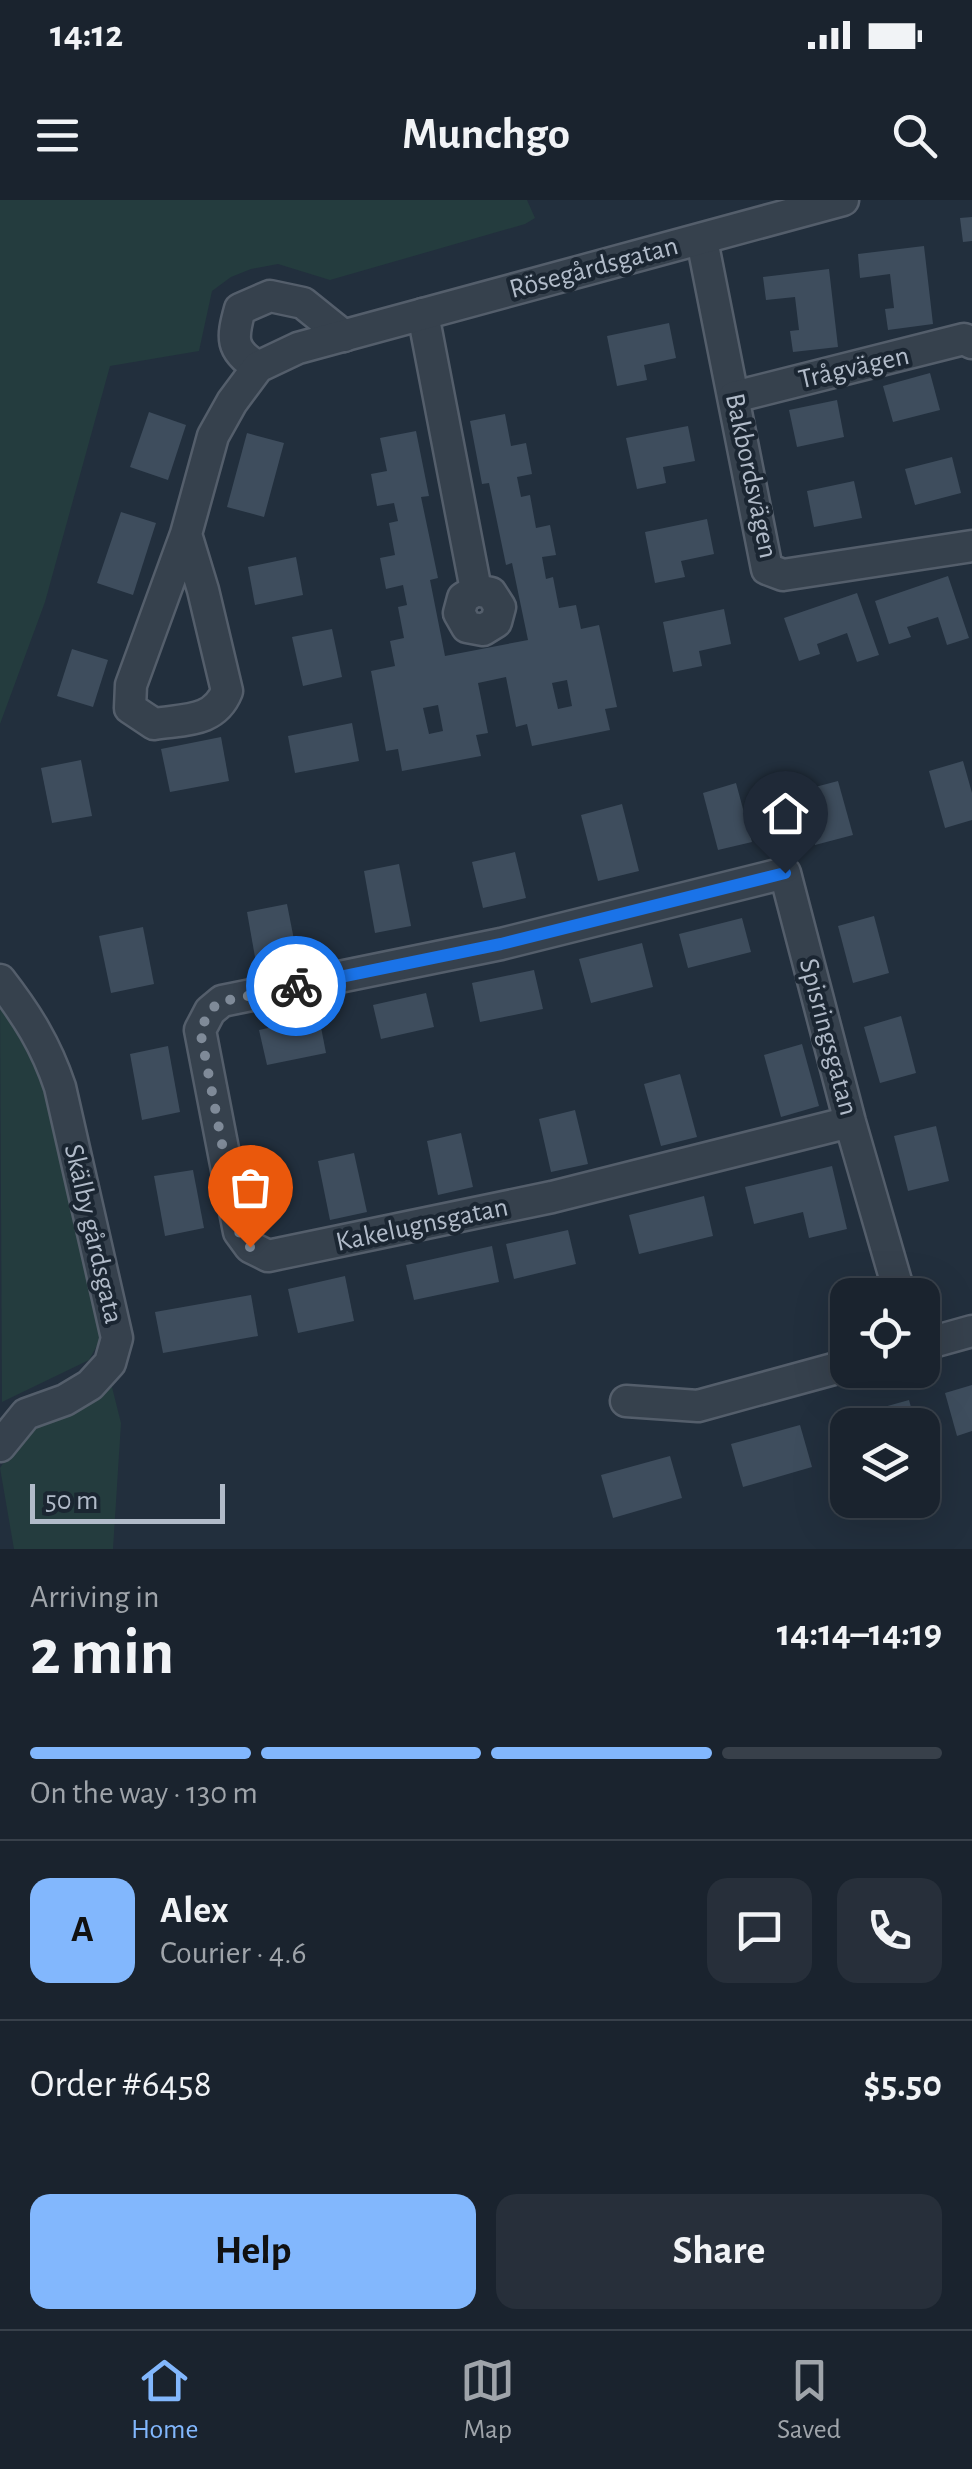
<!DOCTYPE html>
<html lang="en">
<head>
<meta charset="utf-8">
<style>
  body { margin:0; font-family:"Alegreya Sans",sans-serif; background:#272f3a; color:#f1f3f6; height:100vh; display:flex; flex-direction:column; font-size:38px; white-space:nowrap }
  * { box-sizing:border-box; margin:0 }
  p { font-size:32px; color:#9fa4aa }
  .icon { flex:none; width:55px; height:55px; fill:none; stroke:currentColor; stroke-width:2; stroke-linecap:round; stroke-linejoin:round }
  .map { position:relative; height:1349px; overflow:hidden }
  .sheet { display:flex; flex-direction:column; background:#1a232e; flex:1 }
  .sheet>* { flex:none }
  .buttons { position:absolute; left:830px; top:1078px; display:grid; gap:20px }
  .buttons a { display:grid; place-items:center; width:110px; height:110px; border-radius:20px; background:#1a232e; box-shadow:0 10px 40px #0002,0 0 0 2px #38404a; font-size:50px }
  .scale { position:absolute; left:30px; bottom:25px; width:195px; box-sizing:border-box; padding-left:10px; border:5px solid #b1bbc9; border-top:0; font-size:28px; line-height:35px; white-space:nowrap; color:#b1bbc9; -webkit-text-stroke:8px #1b2632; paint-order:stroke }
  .pin { position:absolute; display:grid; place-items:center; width:85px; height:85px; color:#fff; margin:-102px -42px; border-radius:50% 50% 50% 0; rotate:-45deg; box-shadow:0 0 10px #0007 }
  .pin .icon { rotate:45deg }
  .courier { position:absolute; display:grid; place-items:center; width:100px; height:100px; margin:-50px; border:8px solid #1a73e8; border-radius:50%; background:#fff; color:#222; box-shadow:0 2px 12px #0007 }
  .headline em { font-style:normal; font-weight:700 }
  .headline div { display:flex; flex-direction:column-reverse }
  .headline { display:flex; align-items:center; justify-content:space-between; height:170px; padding:0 30px }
  h1 { font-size:65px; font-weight:700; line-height:75px }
  .bar { display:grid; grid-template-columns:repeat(4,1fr); gap:15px 10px; align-content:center; height:120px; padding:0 30px }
  .bar i { height:12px; border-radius:8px; background:#38404a }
  .bar .current { background:#82b7fd }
  .bar p { grid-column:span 4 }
  .line { display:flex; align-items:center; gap:25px; padding:0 30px; border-top:2px solid #38404a }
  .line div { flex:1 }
  .round { display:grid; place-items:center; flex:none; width:105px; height:105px; border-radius:20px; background:#272f3a }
  .button { display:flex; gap:20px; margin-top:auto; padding:20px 30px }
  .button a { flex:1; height:115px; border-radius:20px; background:#82b7fd; color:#111; font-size:40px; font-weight:700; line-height:115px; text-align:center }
  .button a+a { background:#272f3a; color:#f1f3f6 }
  .status { display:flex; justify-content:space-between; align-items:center; height:70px; padding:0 50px; background:#1a232e; direction:ltr }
  .status svg { height:28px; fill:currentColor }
  header { display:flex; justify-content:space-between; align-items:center; height:130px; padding:0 30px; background:#1a232e; font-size:45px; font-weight:700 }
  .dock { display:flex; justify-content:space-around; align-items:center; height:140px; border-top:2px solid #38404a; background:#1a232e; font-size:28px; color:#9fa4aa }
  .dock a { display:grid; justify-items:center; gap:5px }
  .dock .current { color:#82b7fd }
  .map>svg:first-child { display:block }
</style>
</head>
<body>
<div class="status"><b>14:12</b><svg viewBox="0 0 49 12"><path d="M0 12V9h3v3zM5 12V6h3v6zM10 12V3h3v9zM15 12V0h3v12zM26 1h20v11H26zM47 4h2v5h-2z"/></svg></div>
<header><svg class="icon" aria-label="menu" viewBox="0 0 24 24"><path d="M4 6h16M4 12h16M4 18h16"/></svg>Munchgo<svg class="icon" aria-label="search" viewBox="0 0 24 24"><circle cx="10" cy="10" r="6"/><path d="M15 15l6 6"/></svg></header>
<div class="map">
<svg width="972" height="1349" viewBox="0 0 972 1349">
  <rect width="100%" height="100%" fill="#222f3d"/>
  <g fill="#243c3e">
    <path d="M0 0H527L535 18 525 24 330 80 278 64 251 69 231 77 212 91 199 151 110 166 45 402 0 524Z"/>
    <path d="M0 801 36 856 96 1094 100 1140 89 1160 2 1202Z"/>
    <path d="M110 1179 121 1223 113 1349H14L0 1268 29 1224Z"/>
  </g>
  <g fill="#3e4d5d" fill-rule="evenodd">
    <path d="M972 17V41L963 42 960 18Z"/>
    <path d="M924 46 933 124 888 130 885 109 894 108 890 74 860 78 858 54Z"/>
    <path d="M829 69 838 147 793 152 790 131 799 130 795 97 766 100 763 77Z"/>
    <path d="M669 123 676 158 644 165 647 180 617 186 607 136Z"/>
    <path d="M930 173 940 210 893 222 883 186Z"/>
    <path d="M837 200 844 237 797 247 789 210Z"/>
    <path d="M149 212 186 225 168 280 130 267Z"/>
    <path d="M505 214 511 246 526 243 532 274 517 277 521 297 530 295 536 328 550 325 556 355 542 357 546 379 553 377 559 408 576 405 581 429 599 425 617 507 605 509 610 530 532 546 527 524 516 527 506 477 478 483 488 533 476 535 481 556 402 571 398 549 386 551 371 471 395 466 390 441 404 438 398 407 407 405 403 385 386 389 380 358 395 355 389 323 398 321 394 303 377 306 371 274 387 271 380 238 416 231 429 296 421 297 438 378 430 380 445 456 528 440 512 363 506 365 489 283 482 284 470 221ZM567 480 572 506 558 509 552 483ZM438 505 443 531 429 534 423 508Z"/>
    <path d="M688 226 695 261 663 267 666 283 637 289 626 238Z"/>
    <path d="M247 233 284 243 264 317 227 307Z"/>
    <path d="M952 257 961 293 915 305 905 269Z"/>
    <path d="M854 281 862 318 814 327 807 291Z"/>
    <path d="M121 312 156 323 133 395 97 383Z"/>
    <path d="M707 319 714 354 681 361 685 377 655 383 645 332Z"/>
    <path d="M296 357 303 395 255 405 248 367Z"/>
    <path d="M948 376 969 438 947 445 938 417 907 427 911 437 889 444 875 401Z"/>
    <path d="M857 393 879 455 857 462 847 433 817 444 820 454 799 461 784 418Z"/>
    <path d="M724 409 731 444 699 451 702 466 673 472 663 422Z"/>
    <path d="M332 429 342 477 303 486 292 437Z"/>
    <path d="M72 449 108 460 93 507 57 496Z"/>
    <path d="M352 523 359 561 295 573 288 536Z"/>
    <path d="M221 537 229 581 170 592 161 549Z"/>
    <path d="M81 560 92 616 52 623 41 568Z"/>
    <path d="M963 561 972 593V620L945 628 929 571Z"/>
    <path d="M838 581 853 635 815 645 800 591Z"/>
    <path d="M736 583 752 642 718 650 703 593Z"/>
    <path d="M622 604 639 671 598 681 581 615Z"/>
    <path d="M515 652 526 698 483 708 472 662Z"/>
    <path d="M399 664 411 726 375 733 364 671Z"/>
    <path d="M287 704 296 750 255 757 247 712Z"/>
    <path d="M874 716 889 773 853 783 838 726Z"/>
    <path d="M742 718 751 752 688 768 679 734Z"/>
    <path d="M143 727 154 784 111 793 99 736Z"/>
    <path d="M642 743 653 787 591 803 579 759Z"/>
    <path d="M534 770 543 809 480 822 472 783Z"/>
    <path d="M426 793 434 827 381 839 373 805Z"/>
    <path d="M901 816 916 873 880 883 864 827Z"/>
    <path d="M319 817 326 853 267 865 259 830Z"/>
    <path d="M802 844 819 906 781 917 764 855Z"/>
    <path d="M168 846 180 912 142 920 130 854Z"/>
    <path d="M680 874 697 937 661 946 644 884Z"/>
    <path d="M575 910 588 964 551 972 539 919Z"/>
    <path d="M936 926 949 981 908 991 894 936Z"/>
    <path d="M461 933 473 987 438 995 427 941Z"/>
    <path d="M354 953 367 1012 330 1020 318 961Z"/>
    <path d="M832 966 847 1029 809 1038 803 1012 754 1024 745 987Z"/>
    <path d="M193 970 204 1028 165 1036 154 976Z"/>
    <path d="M704 996 713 1036 639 1054 629 1015Z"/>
    <path d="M568 1030 576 1064 514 1079 506 1044Z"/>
    <path d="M492 1046 499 1082 414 1100 406 1065Z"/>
    <path d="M345 1076 354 1121 298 1133 288 1089Z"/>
    <path d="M251 1095 258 1136 163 1153 155 1112Z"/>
    <path d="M972 1185V1231L957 1236 945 1193Z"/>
    <path d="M909 1200 916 1225H848L846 1239 841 1219Z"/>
    <path d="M800 1225 812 1267 743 1287 731 1244Z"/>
    <path d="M670 1256 682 1298 613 1318 601 1275Z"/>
  </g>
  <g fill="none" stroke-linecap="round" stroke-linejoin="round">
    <defs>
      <g id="minor">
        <path d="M702 40 767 369 783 375 972 346"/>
        <path d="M423 114 476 390 491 393 500 407 496 422 483 430 467 427 459 413 463 398 476 390"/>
        <path d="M258 167C230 150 232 138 240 109L270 96 303 103 344 136"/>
        <path d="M734 197 964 139 972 143"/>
        <path d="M186 334 203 390 227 491C214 523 184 519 154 524L130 508 131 485 186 334 213 236 232 202 258 167 298 148 843 0"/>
        <path d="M0 780C27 815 46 845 60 887L117 1138 110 1163 90 1185 65 1200 26 1214 0 1246"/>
        <path d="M850 922 552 997 268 1056 250 1047 239 1032 200 830 210 811 222 801 501 744 785 673 850 922 900 1095"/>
        <path d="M922 1145 972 1131"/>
        <path d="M626 1201 698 1206 848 1165"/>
      </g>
    </defs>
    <use href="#minor" stroke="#545e6b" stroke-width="35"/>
    <use href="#minor" stroke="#36414d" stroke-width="30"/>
  </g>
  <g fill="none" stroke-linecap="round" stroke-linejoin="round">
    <path stroke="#7f8a98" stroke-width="10" stroke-dasharray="0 18" d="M250 1047 239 1032 200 830 210 811 219 802 296 786"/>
    <path stroke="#1a73e8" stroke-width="12" d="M296 786 501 744 785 673"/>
  </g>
  <g text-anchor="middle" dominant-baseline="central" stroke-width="8" stroke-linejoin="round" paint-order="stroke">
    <g font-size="28" fill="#b1bbc9" stroke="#1b2632">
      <text transform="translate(594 68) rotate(-15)">Rösegårdsgatan</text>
      <text transform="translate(854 168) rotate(-13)">Trågvägen</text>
      <text transform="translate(751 276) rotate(78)">Bakbordsvägen</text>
      <text transform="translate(828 837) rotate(75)">Spisringsgatan</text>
      <text transform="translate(422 1025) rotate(-12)">Kakelugnsgatan</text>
      <text transform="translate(93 1034) rotate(77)">Skälby gårdsgata</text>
    </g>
  </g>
</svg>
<div class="buttons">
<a><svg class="icon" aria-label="locate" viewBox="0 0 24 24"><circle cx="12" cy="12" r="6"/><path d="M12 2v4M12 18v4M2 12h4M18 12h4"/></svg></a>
<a><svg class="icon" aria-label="layers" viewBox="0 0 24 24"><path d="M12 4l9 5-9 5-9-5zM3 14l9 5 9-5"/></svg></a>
</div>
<div class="scale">50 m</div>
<div class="pin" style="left:250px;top:1047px;background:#ea580c"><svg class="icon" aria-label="bag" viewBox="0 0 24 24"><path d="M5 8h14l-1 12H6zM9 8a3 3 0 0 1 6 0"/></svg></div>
<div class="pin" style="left:785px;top:673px;background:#1f2937"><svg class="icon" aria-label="home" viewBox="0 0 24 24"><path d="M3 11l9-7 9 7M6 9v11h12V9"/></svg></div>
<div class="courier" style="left:296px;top:786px"><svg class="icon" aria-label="bike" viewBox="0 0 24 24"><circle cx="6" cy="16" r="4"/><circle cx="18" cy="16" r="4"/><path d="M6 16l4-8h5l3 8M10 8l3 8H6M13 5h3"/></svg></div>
</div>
<section class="sheet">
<div class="headline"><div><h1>2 min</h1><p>Arriving in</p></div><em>14:14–14:19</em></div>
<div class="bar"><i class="current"></i><i class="current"></i><i class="current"></i><i></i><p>On the way · 130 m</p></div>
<div class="line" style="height:180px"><b class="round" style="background:#82b7fd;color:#111">A</b><div><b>Alex</b><p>Courier · 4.6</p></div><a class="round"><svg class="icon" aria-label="chat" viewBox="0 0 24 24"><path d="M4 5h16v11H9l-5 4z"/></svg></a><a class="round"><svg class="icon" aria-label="phone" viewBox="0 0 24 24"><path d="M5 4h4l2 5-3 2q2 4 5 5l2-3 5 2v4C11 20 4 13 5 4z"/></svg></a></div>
<div class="line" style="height:130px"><div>Order #6458</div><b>$5.50</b></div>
<div class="button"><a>Help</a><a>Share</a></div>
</section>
<nav class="dock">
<a class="current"><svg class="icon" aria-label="home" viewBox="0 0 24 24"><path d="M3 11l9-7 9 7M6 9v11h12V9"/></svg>Home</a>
<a><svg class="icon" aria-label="map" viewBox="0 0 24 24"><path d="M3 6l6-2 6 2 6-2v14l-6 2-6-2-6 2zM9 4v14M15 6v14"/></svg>Map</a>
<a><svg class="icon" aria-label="saved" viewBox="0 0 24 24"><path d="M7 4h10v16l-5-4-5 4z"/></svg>Saved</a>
</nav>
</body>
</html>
